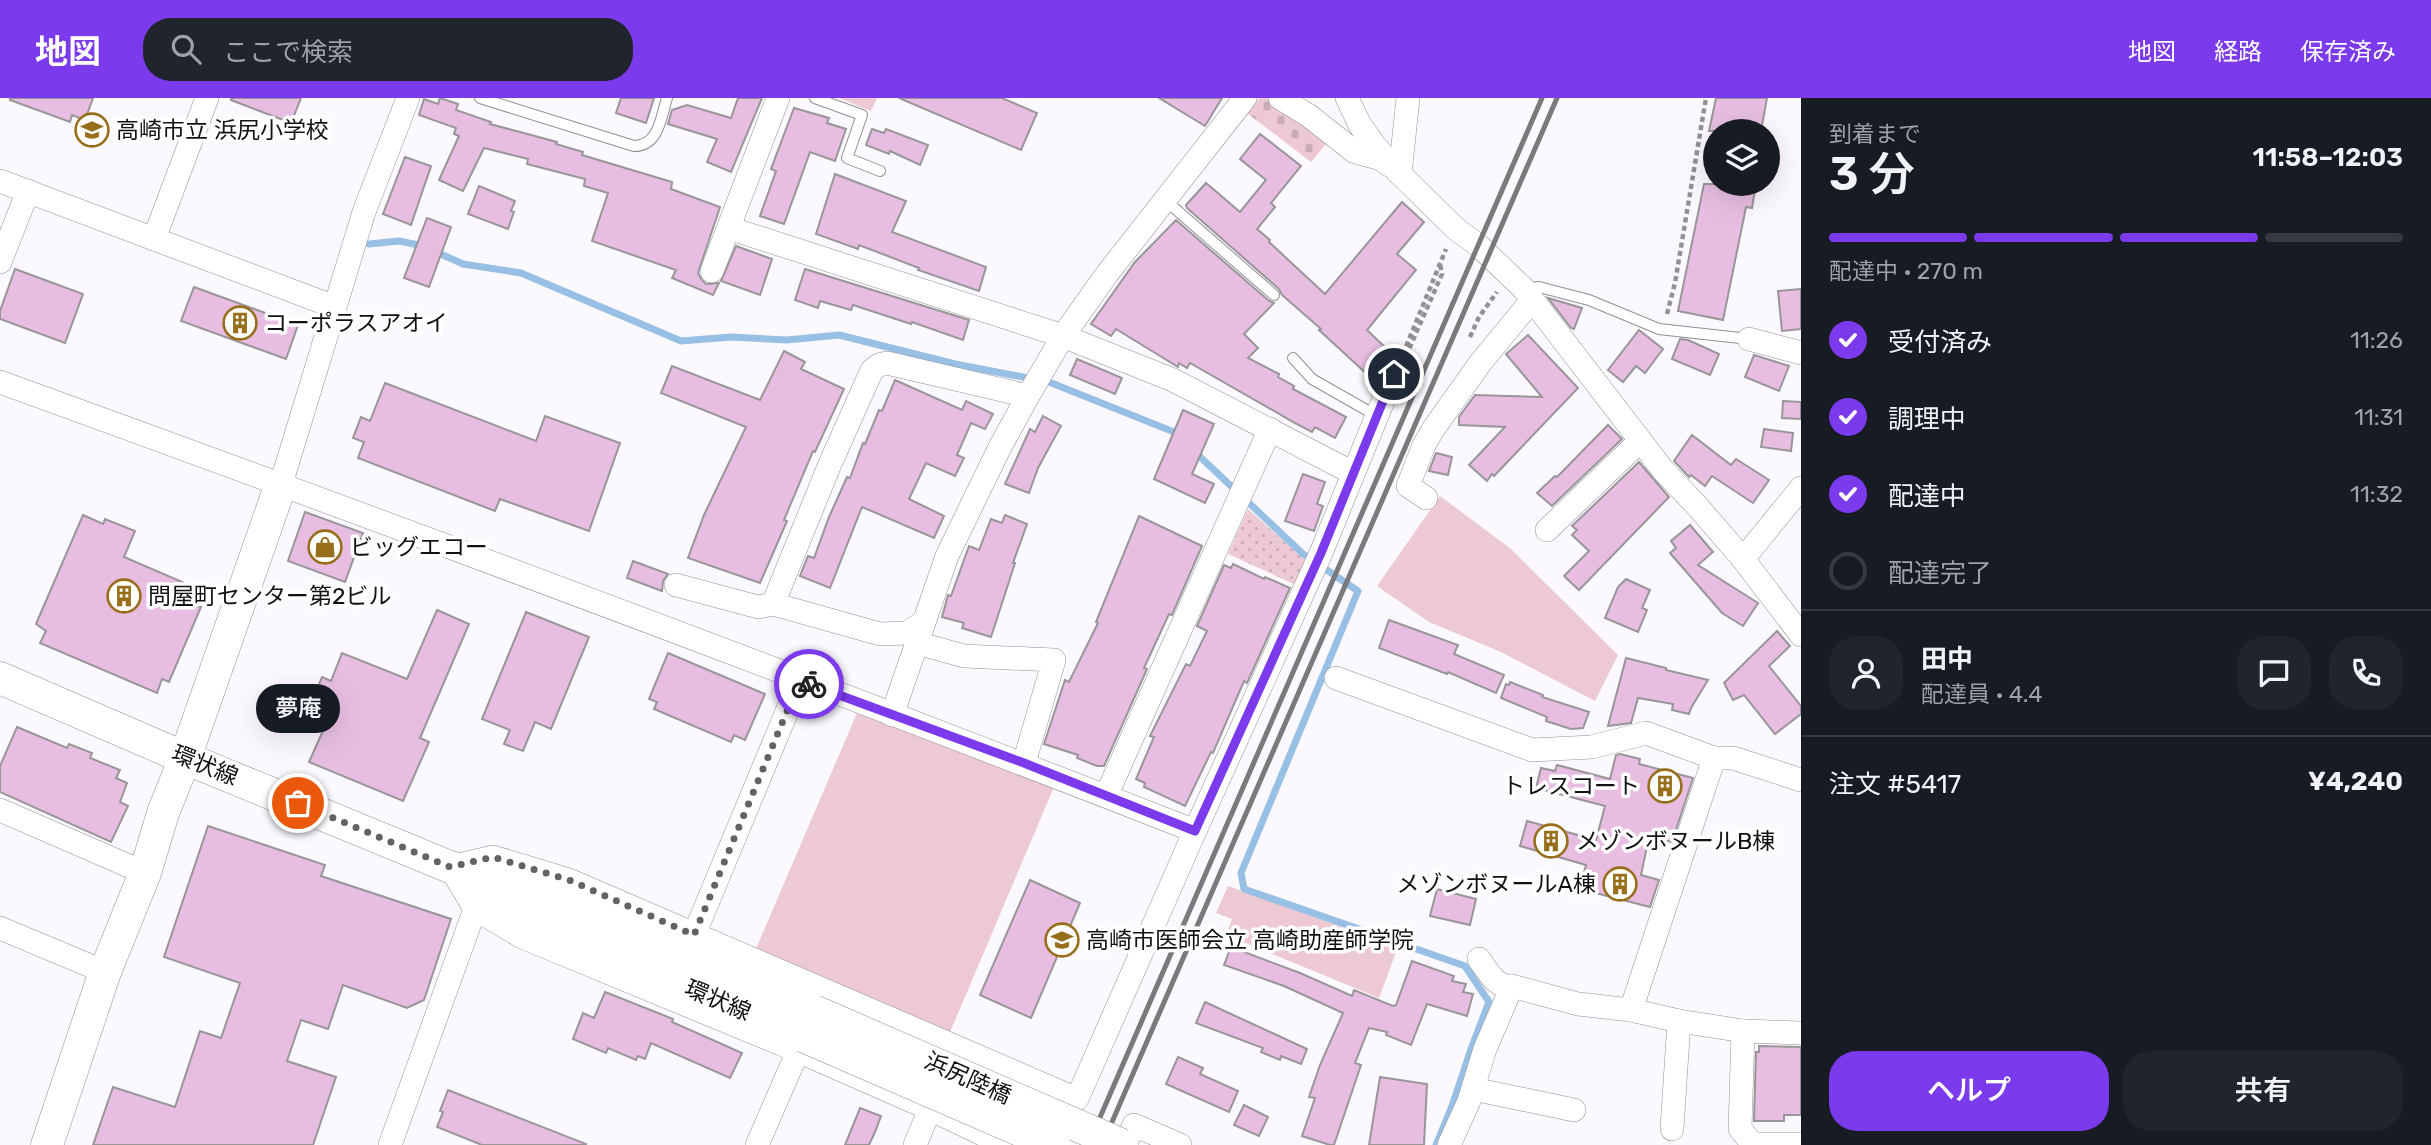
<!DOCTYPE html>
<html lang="ja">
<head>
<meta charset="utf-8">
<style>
  body { margin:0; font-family:Rubik,"Noto Sans JP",sans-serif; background:#20242c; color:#f1f3f6; height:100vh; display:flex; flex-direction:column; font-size:26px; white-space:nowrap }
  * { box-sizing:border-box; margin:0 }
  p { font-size:23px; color:#9ea1a6 }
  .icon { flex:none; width:38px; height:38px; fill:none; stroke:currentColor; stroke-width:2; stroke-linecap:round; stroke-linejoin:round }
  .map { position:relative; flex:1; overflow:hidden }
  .sheet { display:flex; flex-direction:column; background:#171b24; width:630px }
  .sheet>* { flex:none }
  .buttons { position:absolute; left:1703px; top:21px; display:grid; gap:14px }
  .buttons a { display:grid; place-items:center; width:77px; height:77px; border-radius:50%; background:#171b24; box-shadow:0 7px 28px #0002; font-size:35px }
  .pin { position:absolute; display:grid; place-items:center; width:60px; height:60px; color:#fff; margin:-30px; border:4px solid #fff; border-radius:50%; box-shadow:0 2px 7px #0007 }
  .courier { position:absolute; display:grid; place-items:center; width:70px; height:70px; margin:-35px; border:5px solid #7c3aed; border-radius:50%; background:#fff; color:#222; box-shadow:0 2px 9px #0007 }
  .bubble { position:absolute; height:49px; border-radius:24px; background:#171b24; box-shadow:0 7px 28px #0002; font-size:23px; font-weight:600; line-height:49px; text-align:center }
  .headline em { font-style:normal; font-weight:600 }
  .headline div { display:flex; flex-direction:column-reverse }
  .headline { display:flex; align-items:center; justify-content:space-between; height:119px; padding:0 28px }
  h1 { font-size:46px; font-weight:600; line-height:52px }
  .bar { display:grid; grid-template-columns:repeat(4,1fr); gap:10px 7px; align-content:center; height:84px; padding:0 28px }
  .bar i { height:9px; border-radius:5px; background:#363941 }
  .bar .on { background:#7c3aed }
  .bar p { grid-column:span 4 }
  .line { display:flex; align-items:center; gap:18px; padding:0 28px; border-top:2px solid #363941 }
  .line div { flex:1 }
  .round { display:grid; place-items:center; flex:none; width:74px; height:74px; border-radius:28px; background:#20242c }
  ol { padding:0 28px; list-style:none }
  li { display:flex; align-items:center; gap:21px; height:77px }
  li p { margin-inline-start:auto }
  li .icon { padding:7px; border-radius:50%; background:#7c3aed; color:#fff; stroke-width:4 }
  li:last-child { color:#9ea1a6 }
  li i { width:38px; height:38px; border:4px solid #363941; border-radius:50% }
  .action { display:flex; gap:14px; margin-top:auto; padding:14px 28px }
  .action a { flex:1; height:80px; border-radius:28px; background:#7c3aed; color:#fff; font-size:28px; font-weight:600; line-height:80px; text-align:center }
  .action a+a { background:#20242c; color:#f1f3f6 }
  header { display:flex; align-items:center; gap:42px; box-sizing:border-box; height:98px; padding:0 35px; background:#7c3aed; color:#fff }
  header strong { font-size:33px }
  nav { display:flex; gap:38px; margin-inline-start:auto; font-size:24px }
  .search { width:490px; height:63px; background:#20242c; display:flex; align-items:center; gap:18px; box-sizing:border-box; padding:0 24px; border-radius:28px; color:#9ea1a6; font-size:26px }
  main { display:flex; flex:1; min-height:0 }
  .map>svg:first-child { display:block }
</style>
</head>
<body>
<header>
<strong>地図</strong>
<div class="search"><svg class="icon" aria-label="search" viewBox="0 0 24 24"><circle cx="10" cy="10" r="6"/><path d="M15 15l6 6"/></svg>ここで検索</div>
<nav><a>地図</a><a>経路</a><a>保存済み</a></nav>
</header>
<main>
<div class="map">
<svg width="1801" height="1047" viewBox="0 0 1801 1047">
  <defs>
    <pattern id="cemetery-stones" width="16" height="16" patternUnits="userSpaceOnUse" patternTransform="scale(1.75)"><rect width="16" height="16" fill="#edc9d4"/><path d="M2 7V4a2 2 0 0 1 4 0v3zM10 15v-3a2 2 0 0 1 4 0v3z" fill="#caacb5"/></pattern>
    <pattern id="park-dots" width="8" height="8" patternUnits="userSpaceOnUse" patternTransform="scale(1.75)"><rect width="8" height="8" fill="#edc9d4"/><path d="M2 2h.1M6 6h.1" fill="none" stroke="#caacb5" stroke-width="1.8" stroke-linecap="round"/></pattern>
  </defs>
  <rect width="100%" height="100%" fill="#fbf9fe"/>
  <g fill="#edc9d4">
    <path d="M839 0H877L871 13Z"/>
    <path d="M1440 398 1511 451 1618 557 1595 603 1501 554 1429 524 1377 488Z"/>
    <path d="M857 615 1054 689 948 939 755 853Z"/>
    <path d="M1228 788 1398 849 1379 900 1226 837 1232 821 1216 815Z"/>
  </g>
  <path fill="url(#cemetery-stones)" d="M1259 0H1270L1332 39 1311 64 1247 15Z"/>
  <path fill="url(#park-dots)" d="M1248 411 1308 465 1298 488 1228 456Z"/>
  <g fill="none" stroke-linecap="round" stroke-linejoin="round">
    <g stroke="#98bfe4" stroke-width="7">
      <path d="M369 146 399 143 423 148"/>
      <path d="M434 153 463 166 521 175 681 243 731 239 787 242 839 237 955 266 1049 284 1174 334 1178 338"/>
      <path d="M1195 354 1303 456 1358 493 1241 775 1244 791 1465 868 1489 904 1471 951 1452 1008 1436 1047"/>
    </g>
  </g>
  <g fill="#e7bee2" stroke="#999598" stroke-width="2">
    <path d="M10 0H93L85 22 72 17 70 24 10 2Z"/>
    <path d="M231 0H301L291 25 231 2Z"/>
    <path d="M440 0 458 6 456 12 491 24 490 26 557 44 556 46 583 54 582 57 672 84 671 91 720 109 698 175 701 181 706 186 719 185 713 197 672 180 676 172 592 143 608 95 584 88 585 81 527 66 528 61 484 50 463 93 439 82 459 38 454 36 456 30 419 17 424 1 438 6Z"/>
    <path d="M621 0H654L646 25 616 15Z"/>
    <path d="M738 0H762L731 74 707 64 717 41 668 26 672 12 687 7 731 20Z"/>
    <path d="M899 0H1002L1037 15 1021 52Z"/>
    <path d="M1159 0H1222L1205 28Z"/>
    <path d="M1716 0H1767L1761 33H1709Z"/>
    <path d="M794 10 829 20 827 25 846 31 835 63 810 54 784 126 760 118 776 73 771 71Z"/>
    <path d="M872 31 884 35 886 31 928 47 920 67 890 53 889 56 866 47Z"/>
    <path d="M1260 36 1301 68 1271 105 1275 109 1257 131 1270 142 1269 144 1325 196 1402 104 1424 124 1397 156 1416 172 1367 232 1390 254 1368 277 1319 232 1321 231 1282 197 1279 191 1187 110 1186 107 1206 85 1240 114 1266 82 1240 61Z"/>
    <path d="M405 59 431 68 411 127 383 116Z"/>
    <path d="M835 76 906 103 892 134 986 169 979 193 918 172 919 170 859 147 858 151 816 136Z"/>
    <path d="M1704 86H1756L1752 110 1746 109 1723 222 1678 213Z"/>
    <path d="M479 88 515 103 511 113 514 114 508 131 468 116Z"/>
    <path d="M427 120 451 129 429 189 404 180Z"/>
    <path d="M1176 122 1269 203 1274 205 1244 236 1258 250 1248 260 1279 276 1278 279 1294 288 1293 291 1346 319 1335 340 1315 329 1312 334 1295 325 1190 265 1187 270 1179 265 1178 269 1116 231 1111 238 1091 226 1135 164Z"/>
    <path d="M736 148 772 161 760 197 721 183Z"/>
    <path d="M15 171 83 196 65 245 0 221V213Z"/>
    <path d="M805 171 969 222 963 242 912 224 911 226 853 207 851 212 820 203 818 210 795 202Z"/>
    <path d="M194 189 298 227 286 261 181 223Z"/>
    <path d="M1801 191V231L1782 233 1778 193Z"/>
    <path d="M1548 200 1582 210 1574 231 1571 230Z"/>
    <path d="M1639 232 1663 251 1645 275 1636 268 1623 284 1608 272Z"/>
    <path d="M1528 237 1578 290 1494 378 1492 376 1487 383 1469 367 1505 329 1459 327V319L1475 297 1542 299 1506 256Z"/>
    <path d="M1680 241 1688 242 1719 256 1710 277 1672 261Z"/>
    <path d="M784 253 805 264 801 271 844 291 815 354 813 353 784 422 787 423 760 485 688 460 704 417 746 329 661 295 672 268 760 302Z"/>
    <path d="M1754 257 1789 268 1779 293 1745 279Z"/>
    <path d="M1077 261 1122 280 1115 296 1070 277Z"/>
    <path d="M895 282 962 312 966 303 993 316 985 331 971 325 957 357 964 360 955 378 926 365 909 401 944 418 934 440 862 409 830 490 800 478 808 458 814 460 829 419 847 379 850 380 863 345 865 346 879 312 882 313Z"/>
    <path d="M385 285 536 343 545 318 620 345 589 433 500 401 495 413 358 360 364 344 353 340 361 319 370 323Z"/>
    <path d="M1783 303 1801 304V321L1782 320Z"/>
    <path d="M1183 312 1214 326 1192 376 1214 386 1205 405 1154 381Z"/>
    <path d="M1043 318 1061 328 1038 370 1029 395 1005 386 1030 331 1035 334Z"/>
    <path d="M1608 327 1622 341 1552 408 1537 395 1555 378 1557 379Z"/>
    <path d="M1764 331 1793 335 1791 353 1761 349Z"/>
    <path d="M1692 337 1731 367 1736 361 1769 382 1753 405 1712 378 1705 388 1691 377 1689 379 1674 363Z"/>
    <path d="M1436 355 1452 359 1448 377 1429 373Z"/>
    <path d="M1639 364 1669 399 1579 492 1564 478 1589 453 1572 437 1577 432 1572 428Z"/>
    <path d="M1303 376 1325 384 1317 406 1323 408 1314 433 1285 423Z"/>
    <path d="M305 414 363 435 345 484 288 463Z"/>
    <path d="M83 417 103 426 105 421 135 433 124 459 203 493 197 508 201 509 169 584 162 581 157 595 40 545 46 533 36 526Z"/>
    <path d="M1005 417 1027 426 1013 465H1015L991 539 962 530 964 525 942 519 948 497 951 498 969 448 979 452 991 421 1002 425Z"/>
    <path d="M1139 418 1202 448 1172 517 1169 516 1144 570 1147 571 1104 668H1097L1077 660 1078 657 1044 646 1065 582 1069 584 1098 525 1096 524Z"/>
    <path d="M1690 427 1713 454 1698 467 1758 505 1743 528 1722 515 1670 455 1676 450 1671 443Z"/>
    <path d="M633 463 668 476 663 483 662 493 627 480Z"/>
    <path d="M1233 466 1264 481 1265 479 1290 490 1247 585 1244 583 1213 655 1211 654 1185 708 1144 689 1145 685 1136 681 1154 639 1150 638 1186 566 1190 568 1207 533 1197 528 1224 467 1231 470Z"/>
    <path d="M1626 481 1650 492 1642 510 1647 512 1638 534 1605 520 1618 489Z"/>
    <path d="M437 512 469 526 420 640 429 644 403 703 309 664 334 608 314 599 322 579 331 583 342 555 407 581Z"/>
    <path d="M526 514 589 539 551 631 535 624 523 653 504 646 510 632 482 621Z"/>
    <path d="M1389 522 1458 547 1454 556 1504 577 1496 595 1448 574 1447 576 1379 550Z"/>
    <path d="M1777 533 1790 548 1769 568 1801 608V616L1775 636 1744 597 1733 602 1724 585Z"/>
    <path d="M668 555 765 596 745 642 734 637 731 644 654 611 657 604 649 601Z"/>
    <path d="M1626 560 1666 570V572L1708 582 1691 610 1689 616 1672 612 1673 606 1638 600 1631 625 1608 628Z"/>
    <path d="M1510 584 1543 597 1542 599 1589 614 1583 630 1571 631 1546 623 1547 619 1501 600 1506 586 1509 587Z"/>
    <path d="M17 629 67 650 69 646 92 655 90 660 120 672 116 680 127 685 120 704 128 708 111 744 0 694V668Z"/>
    <path d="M1620 656 1640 661 1639 666 1693 680 1672 744 1649 739 1641 777 1659 782 1650 809 1580 791 1586 767 1520 748 1527 723 1596 742 1605 708 1536 690 1541 670 1555 673 1557 667 1610 681 1616 657Z"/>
    <path d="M208 728 325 767 321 778 451 821 424 902 407 910 343 887 328 931 301 922 287 963 336 979 313 1047H93L113 989 175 1009 200 933 221 940 240 885 164 859Z"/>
    <path d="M1030 782 1080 805 1031 920 980 897Z"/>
    <path d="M1437 791 1476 801 1470 827 1430 818Z"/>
    <path d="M1231 849 1300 875 1352 898 1354 892 1393 908 1396 907 1412 863 1454 878 1452 883 1466 886 1463 894 1473 896 1467 918 1427 906 1411 947 1386 937 1387 934 1369 930 1355 965 1361 967 1334 1047H1330L1302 1038 1315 1000 1309 999 1320 967 1343 915 1284 888 1224 867Z"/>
    <path d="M605 894 673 921 672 924 742 955 730 980 651 945 645 961 638 958 636 962 608 950 606 955 573 941 583 915 594 920Z"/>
    <path d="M1205 904 1307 951 1301 966 1281 958 1280 962 1261 954 1263 950 1196 925Z"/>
    <path d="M1759 948 1801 949V1017H1784V1023H1754L1756 954H1759Z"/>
    <path d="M1178 959 1203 970 1200 976 1238 993 1229 1014 1166 986Z"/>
    <path d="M1380 979 1427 986 1424 1047H1369Z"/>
    <path d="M448 992 586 1046 585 1047H482L437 1029 443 1014 440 1013Z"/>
    <path d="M1244 1007 1268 1019 1259 1038 1234 1027Z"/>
    <path d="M860 1010 881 1018 875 1034 869 1047H845Z"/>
  </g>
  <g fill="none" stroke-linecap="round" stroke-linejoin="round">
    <defs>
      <g id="lane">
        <path d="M480 0 634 48C659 48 661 19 667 0"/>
        <path d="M815 0 862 17 847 60 880 73"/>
        <path d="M1164 101 1274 197"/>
        <path d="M1524 191 1539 189 1589 202 1659 231 1749 241"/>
        <path d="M1293 260 1312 281 1377 318"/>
      </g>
      <g id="street">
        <path d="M1280 0 1308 17 1355 54 1381 61 1389 67"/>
        <path d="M1347 0 1360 27 1375 48 1400 76 1455 130 1479 148 1524 191 1663 372 1698 409 1743 461 1801 537"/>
        <path d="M1400 76 1408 0"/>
        <path d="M0 83 335 209"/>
        <path d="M729 130 1063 238 1173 282 1353 375"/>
        <path d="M154 141 207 0"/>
        <path d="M0 164 28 93"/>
        <path d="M712 173 778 0"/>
        <path d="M1749 241 1801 255"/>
        <path d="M0 284C400 429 798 578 1195 733"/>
        <path d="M281 386 364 114 408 0"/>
        <path d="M1426 400 1408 388 1424 347 1434 330 1481 264 1532 202"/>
        <path d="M1547 432 1640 343"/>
        <path d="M1743 461 1801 390"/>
        <path d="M676 487 758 509 773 506"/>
        <path d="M924 524 907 535 880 536 773 506 830 366 872 272 879 267 887 265 1028 298"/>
        <path d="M917 545 964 558 1054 562 1024 665"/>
        <path d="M1336 580 1532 652 1592 649 1646 635 1714 660H1733L1801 682"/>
        <path d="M892 617 947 458 1000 349 1028 298 1063 238 1107 176 1245 0"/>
        <path d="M1106 698 1270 331"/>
        <path d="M0 712 145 775"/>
        <path d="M0 830 105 874"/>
        <path d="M694 837 800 582"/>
        <path d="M1512 888 1578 906 1631 912 1679 923 1743 933 1801 935"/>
        <path d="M1631 912 1714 660"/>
        <path d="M1743 933 1740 1031 1753 1046H1801"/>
        <path d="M1473 991 1574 1012"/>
        <path d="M1672 1031 1679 923"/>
        <path d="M390 1047 475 811"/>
        <path d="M757 1047 798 953"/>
        <path d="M915 1047 930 1011"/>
        <path d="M1005 1047 930 1011 798 953 522 839 475 811 450 769 493 759 569 782 1077 1001 1195 733 1321 455 1394 276"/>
        <path d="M1125 1047 1134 1027 1180 1047"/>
        <path d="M1449 1047 1469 1003 1485 951 1512 888C1495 890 1488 873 1479 861"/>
      </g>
      <g id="secondary">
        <path d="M0 580 185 660 450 769 541 793 814 913"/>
        <path d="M468 781 526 821 803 938"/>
        <path d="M47 1047 105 874 145 775 163 715 185 660 281 386"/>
      </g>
    </defs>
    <use href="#lane" stroke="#918f94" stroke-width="12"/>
    <use href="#street" stroke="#918f94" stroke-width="24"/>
    <use href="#secondary" stroke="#918f94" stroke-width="33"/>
    <g stroke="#919093" stroke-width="4.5" stroke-dasharray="5 3.5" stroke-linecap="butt">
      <path d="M1667 216 1675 185 1706 0"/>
      <path d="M1470 239 1479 219 1497 194"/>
      <path d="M1403 256 1446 151"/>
      <path d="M1406 258 1442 176 1440 166"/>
    </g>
    <use href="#lane" stroke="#fff" stroke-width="10"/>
    <use href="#street" stroke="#fff" stroke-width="23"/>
    <use href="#secondary" stroke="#fff" stroke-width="32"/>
    <g stroke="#7a797c" stroke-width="5">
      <path d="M1088 1047 1542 0"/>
      <path d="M1102 1047 1557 0"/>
    </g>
    <defs>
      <g id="secondary-bridge">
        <path d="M814 913 1122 1047"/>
        <path d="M803 938 1054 1047"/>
      </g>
    </defs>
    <use href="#secondary-bridge" stroke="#918f94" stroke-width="33" stroke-linecap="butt"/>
    <use href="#secondary-bridge" stroke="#fff" stroke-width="32"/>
  </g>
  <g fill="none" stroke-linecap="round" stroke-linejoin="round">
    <path stroke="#646265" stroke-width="7" stroke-dasharray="0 12.6" d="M298 705 450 769 493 759 569 782 694 837 800 582 809 586"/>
    <path stroke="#7c3aed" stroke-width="9" d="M809 586 1024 665 1195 733 1321 455 1394 276"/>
  </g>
  <defs>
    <symbol id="school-ring" viewBox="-11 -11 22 22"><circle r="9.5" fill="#fff" stroke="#976e19" stroke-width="1.5"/><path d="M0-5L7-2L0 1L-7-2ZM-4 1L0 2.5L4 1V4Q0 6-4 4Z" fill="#976e19"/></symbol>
    <symbol id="building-ring" viewBox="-11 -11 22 22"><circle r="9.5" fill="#fff" stroke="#976e19" stroke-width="1.5"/><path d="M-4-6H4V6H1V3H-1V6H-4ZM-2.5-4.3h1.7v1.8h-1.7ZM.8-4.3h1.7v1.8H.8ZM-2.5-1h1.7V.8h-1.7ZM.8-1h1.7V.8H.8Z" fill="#976e19"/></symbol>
    <symbol id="shop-ring" viewBox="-11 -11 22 22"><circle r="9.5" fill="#fff" stroke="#976e19" stroke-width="1.5"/><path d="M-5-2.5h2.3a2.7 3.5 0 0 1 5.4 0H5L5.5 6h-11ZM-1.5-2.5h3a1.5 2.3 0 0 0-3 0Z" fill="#976e19"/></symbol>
    <symbol id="university-ring" viewBox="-11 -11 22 22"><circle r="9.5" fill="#fff" stroke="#976e19" stroke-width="1.5"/><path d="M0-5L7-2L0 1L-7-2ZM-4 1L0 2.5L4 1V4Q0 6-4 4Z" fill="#976e19"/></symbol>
  </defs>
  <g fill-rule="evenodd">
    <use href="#school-ring" x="73" y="13" width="38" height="38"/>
    <use href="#building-ring" x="221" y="206" width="38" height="38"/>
    <use href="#shop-ring" x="306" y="430" width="38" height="38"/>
    <use href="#building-ring" x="105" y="479" width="38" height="38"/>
    <use href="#building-ring" x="1646" y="669" width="38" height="38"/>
    <use href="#building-ring" x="1532" y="724" width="38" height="38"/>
    <use href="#building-ring" x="1601" y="767" width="38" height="38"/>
    <use href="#university-ring" x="1043" y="823" width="38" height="38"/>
  </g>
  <g text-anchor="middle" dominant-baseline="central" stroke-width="7" stroke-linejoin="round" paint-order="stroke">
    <g font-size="23" fill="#121113" stroke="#fff" text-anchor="start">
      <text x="116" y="32">高崎市立 浜尻小学校</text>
      <text x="264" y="225">コーポラスアオイ</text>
      <text x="350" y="449">ビッグエコー</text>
      <text x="148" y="498">問屋町センター第2ビル</text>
      <text x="1640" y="688" text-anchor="end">トレスコート</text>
      <text x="1576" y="743">メゾンボヌールB棟</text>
      <text x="1596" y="786" text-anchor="end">メゾンボヌールA棟</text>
      <text x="1086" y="842">高崎市医師会立 高崎助産師学院</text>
    </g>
    <g font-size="23" fill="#121113" stroke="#fff">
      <text transform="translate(205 667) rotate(22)">環状線</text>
      <text transform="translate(718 902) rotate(23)">環状線</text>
      <text transform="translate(968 980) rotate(24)">浜尻陸橋</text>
    </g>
  </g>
</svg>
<div class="buttons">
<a><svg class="icon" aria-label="layers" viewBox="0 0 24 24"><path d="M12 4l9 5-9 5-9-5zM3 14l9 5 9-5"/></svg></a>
</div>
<div class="pin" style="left:298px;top:705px;background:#ea580c"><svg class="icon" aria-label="bag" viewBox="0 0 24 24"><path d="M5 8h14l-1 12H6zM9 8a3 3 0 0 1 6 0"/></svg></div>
<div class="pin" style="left:1394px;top:276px;background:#1f2937"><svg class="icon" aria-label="home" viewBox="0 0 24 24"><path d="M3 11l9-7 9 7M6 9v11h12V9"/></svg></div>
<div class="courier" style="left:809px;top:586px"><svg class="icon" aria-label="bike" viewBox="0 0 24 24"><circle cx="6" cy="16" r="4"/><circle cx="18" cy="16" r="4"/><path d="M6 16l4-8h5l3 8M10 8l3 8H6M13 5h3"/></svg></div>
<div class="bubble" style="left:256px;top:586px;width:84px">夢庵</div>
</div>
<section class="sheet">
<div class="headline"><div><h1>3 分</h1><p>到着まで</p></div><em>11:58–12:03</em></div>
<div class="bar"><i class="on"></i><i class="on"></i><i class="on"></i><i></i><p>配達中 · 270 m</p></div>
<ol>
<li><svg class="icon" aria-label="check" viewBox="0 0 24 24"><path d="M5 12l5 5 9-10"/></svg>受付済み<p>11:26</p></li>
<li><svg class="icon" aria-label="check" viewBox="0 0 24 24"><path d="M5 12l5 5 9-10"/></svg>調理中<p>11:31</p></li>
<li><svg class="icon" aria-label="check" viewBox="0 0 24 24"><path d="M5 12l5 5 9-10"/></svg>配達中<p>11:32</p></li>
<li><i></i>配達完了</li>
</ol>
<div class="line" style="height:126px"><a class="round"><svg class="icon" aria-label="person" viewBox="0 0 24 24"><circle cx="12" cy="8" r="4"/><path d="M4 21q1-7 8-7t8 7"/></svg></a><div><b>田中</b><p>配達員 · 4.4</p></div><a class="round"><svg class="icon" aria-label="chat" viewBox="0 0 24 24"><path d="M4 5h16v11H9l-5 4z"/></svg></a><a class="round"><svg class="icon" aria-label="phone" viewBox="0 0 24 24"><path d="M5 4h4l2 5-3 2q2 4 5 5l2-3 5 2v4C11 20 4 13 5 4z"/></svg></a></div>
<div class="line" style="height:91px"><div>注文 #5417</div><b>¥4,240</b></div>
<div class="action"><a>ヘルプ</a><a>共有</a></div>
</section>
</main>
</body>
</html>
